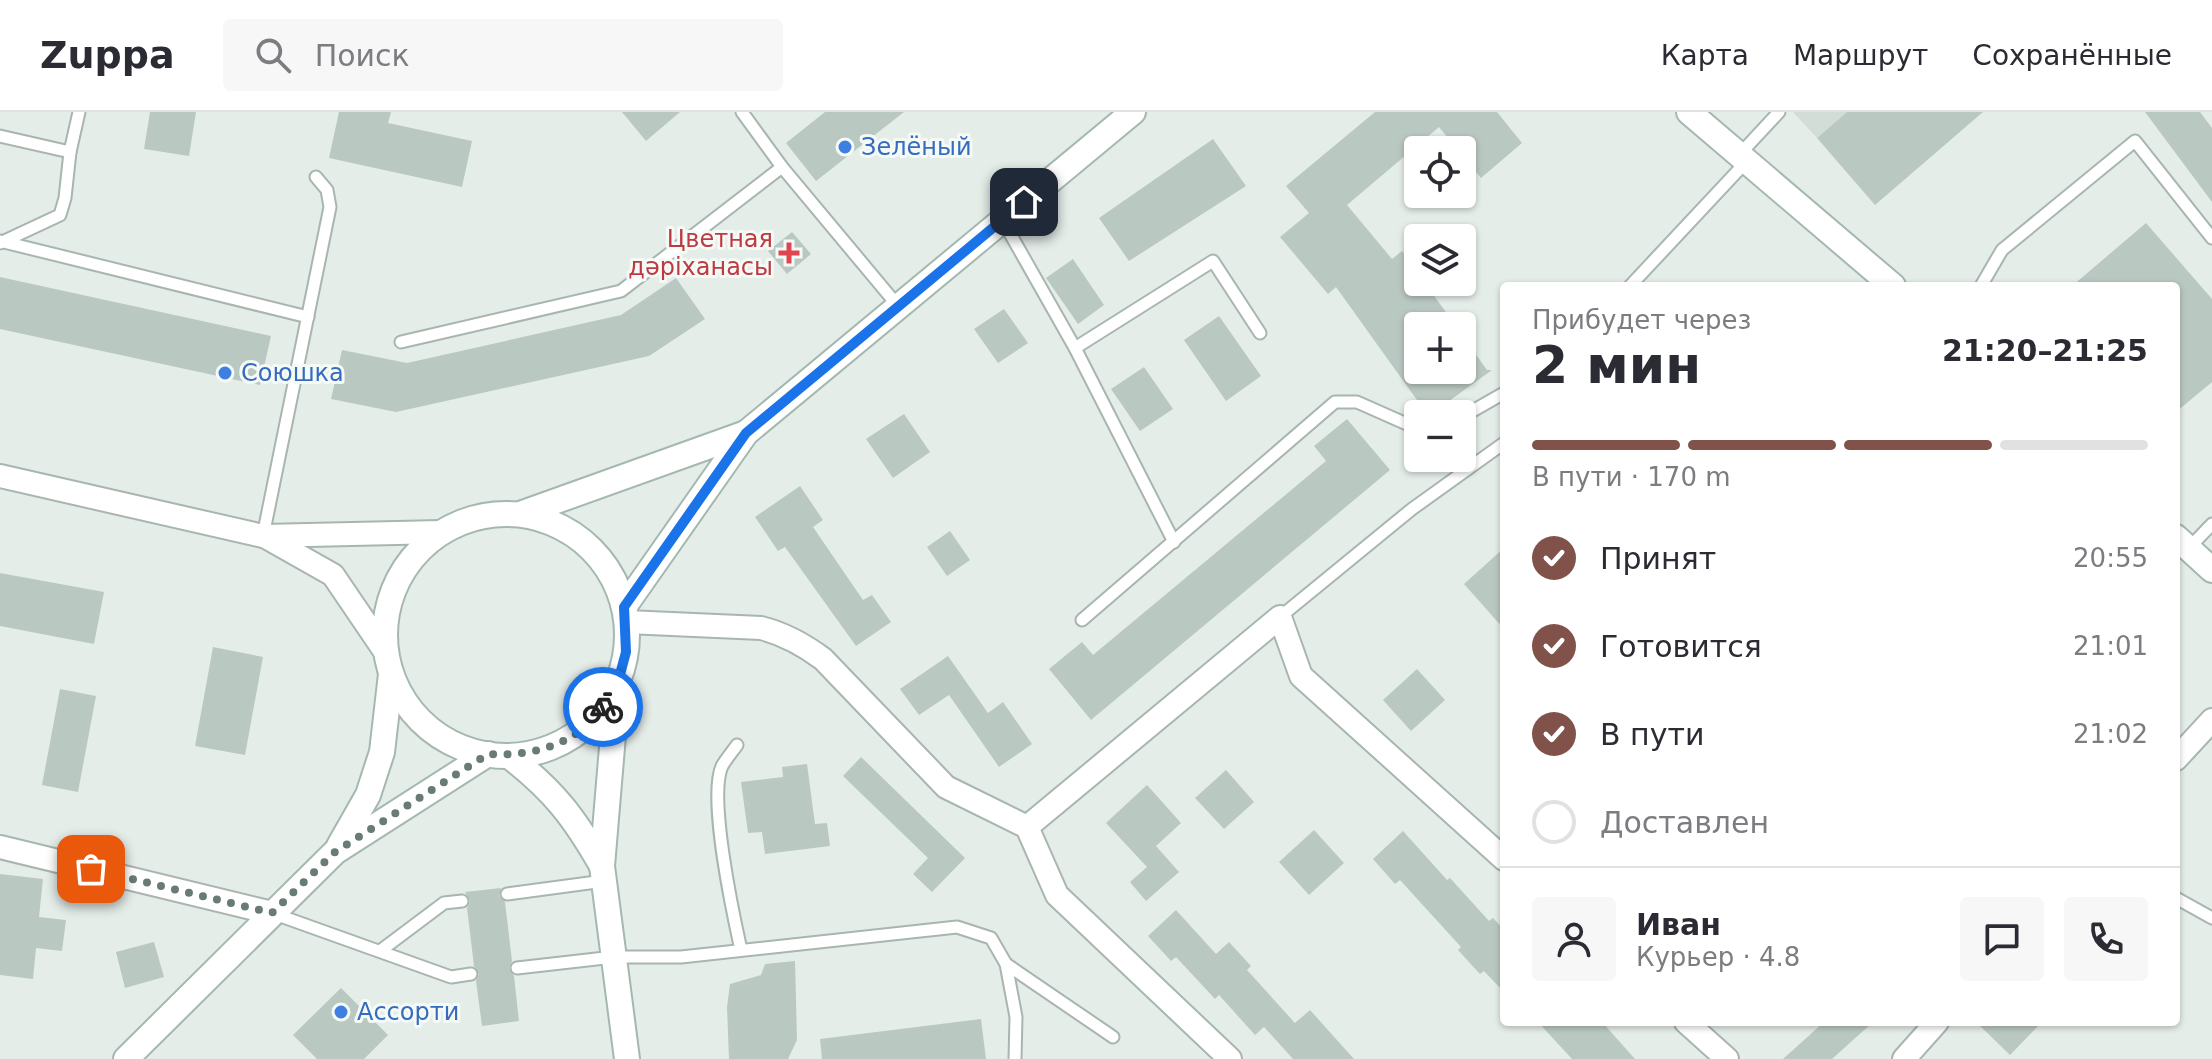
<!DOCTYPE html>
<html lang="ru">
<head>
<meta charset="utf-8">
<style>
  body { margin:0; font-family:"DejaVu Sans",sans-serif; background:#f7f7f7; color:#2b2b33; height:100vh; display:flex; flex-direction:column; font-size:30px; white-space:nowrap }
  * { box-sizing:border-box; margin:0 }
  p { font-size:26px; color:#7c7c81 }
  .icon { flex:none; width:44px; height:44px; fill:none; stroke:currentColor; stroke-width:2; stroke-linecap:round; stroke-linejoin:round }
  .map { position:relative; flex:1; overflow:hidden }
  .panel { position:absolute; left:1500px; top:170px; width:680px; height:744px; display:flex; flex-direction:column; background:#fff; border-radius:8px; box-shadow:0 2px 6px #0004 }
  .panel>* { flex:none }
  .controls { position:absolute; left:1404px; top:24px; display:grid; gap:16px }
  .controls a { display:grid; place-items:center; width:72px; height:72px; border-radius:8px; background:#fff; box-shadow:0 2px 6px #0004; font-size:40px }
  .pin { position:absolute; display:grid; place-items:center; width:68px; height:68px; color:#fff; margin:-34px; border-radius:16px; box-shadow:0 4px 12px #0006 }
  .courier { position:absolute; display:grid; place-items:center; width:80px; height:80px; margin:-40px; border:6px solid #1a73e8; border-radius:50%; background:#fff; color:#222; box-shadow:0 2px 10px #0007 }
  .head em { font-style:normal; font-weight:800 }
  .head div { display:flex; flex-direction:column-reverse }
  .head { display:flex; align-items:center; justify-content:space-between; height:136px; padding:0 32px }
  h1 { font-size:52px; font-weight:800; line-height:60px }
  .bar { display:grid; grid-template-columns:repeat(4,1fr); gap:12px 8px; align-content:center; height:96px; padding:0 32px }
  .bar i { height:10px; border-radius:6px; background:#e1e1e2 }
  .bar .active { background:#80524a }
  .bar p { grid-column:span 4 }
  .line { display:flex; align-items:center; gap:20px; padding:0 32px; border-top:2px solid #e1e1e2 }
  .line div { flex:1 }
  .round { display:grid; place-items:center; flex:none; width:84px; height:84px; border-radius:8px; background:#f7f7f7 }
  ol { padding:0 32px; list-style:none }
  li { display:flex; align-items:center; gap:24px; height:88px }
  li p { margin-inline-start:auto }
  li .icon { padding:8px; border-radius:50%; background:#80524a; color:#fff; stroke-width:4 }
  li:last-child { color:#7c7c81 }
  li i { width:44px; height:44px; border:4px solid #e1e1e2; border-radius:50% }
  header { display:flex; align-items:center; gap:48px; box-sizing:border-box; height:112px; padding:0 40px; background:#fff; border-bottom:2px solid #e1e1e2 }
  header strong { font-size:38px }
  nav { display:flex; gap:44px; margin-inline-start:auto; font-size:28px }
  .search { width:560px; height:72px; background:#f7f7f7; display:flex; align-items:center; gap:20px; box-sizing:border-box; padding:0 28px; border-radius:8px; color:#7c7c81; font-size:30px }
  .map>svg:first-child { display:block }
</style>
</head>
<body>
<header>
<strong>Zuppa</strong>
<div class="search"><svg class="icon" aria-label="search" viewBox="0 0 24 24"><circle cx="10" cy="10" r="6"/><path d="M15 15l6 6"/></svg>Поиск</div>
<nav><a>Карта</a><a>Маршрут</a><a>Сохранённые</a></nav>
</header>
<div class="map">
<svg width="2212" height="947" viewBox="0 0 2212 947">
  <rect width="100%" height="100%" fill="#e5ede9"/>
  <path fill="#d3ddd8" d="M1793 0H1847L1817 26Z"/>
  <g fill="#bac8c2">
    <path d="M150 0H196L189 44 144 37Z"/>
    <path d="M339 0H391L388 11 472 29 462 75 329 46Z"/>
    <path d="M622 0H680L646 29Z"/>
    <path d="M825 0H904L816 69 786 31Z"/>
    <path d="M1375 0H1497L1522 31 1481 66 1462 43V38H1458L1439 15 1347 93 1392 147 1402 139 1418 161V170H1424L1456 214H1418V258H1462V223L1487 258H1492L1431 302H1427L1336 175 1328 182 1280 125 1309 101 1286 74Z"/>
    <path d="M1847 0H1983L1875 93 1817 26Z"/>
    <path d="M2145 0H2200L2212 16V90Z"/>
    <path d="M1213 27 1246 74 1129 149 1099 106Z"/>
    <path d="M2146 111 2212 187V270L2176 300V174H2072Z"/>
    <path d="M792 120 811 142 787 162 768 139Z"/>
    <path d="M1073 147 1104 193 1078 212 1046 166Z"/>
    <path d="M0 165 271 224 260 273 0 217Z"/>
    <path d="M676 166 705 207 649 244 396 300 331 287 342 238 407 251 621 203Z"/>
    <path d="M1004 197 1028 231 998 251 974 217Z"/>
    <path d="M1219 204 1261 264 1226 289 1184 228Z"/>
    <path d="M1144 255 1173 297 1140 319 1111 277Z"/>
    <path d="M904 302 930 340 893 366 866 327Z"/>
    <path d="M1347 307 1390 358 1091 608 1049 557 1082 530 1093 543 1326 349 1314 334Z"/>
    <path d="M800 374 823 408 813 415 863 488 872 483 891 510 856 534 785 435 778 439 755 405Z"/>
    <path d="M950 419 970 448 947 464 927 435Z"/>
    <path d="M1504 436V517L1464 472Z"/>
    <path d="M0 461 104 480 94 532 0 514Z"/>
    <path d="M213 535 263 545 245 643 195 634Z"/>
    <path d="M948 544 988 601 1003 590 1032 632 999 655 949 583 919 603 900 577Z"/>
    <path d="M1417 557 1445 588 1411 619 1383 588Z"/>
    <path d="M60 577 96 584 78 680 42 673Z"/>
    <path d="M861 645 965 746 932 780 913 762 928 746 843 664Z"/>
    <path d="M807 652 815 712 827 711 830 734 765 742 762 720 748 721 741 670 783 665 782 655Z"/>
    <path d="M1226 658 1254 690 1224 717 1195 686Z"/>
    <path d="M1147 673 1181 711 1156 734 1179 760 1146 789 1130 770 1147 755 1106 711Z"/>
    <path d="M1314 718 1344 751 1309 783 1279 750Z"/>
    <path d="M1403 719 1447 768 1450 766 1489 809 1493 806 1504 818V880L1484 859 1480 862 1458 838 1461 835 1400 768 1395 772 1373 747Z"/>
    <path d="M0 762 43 767 39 805 66 808 62 839 36 836 33 867 0 863Z"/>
    <path d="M501 776 499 784 505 790 512 849 509 856 514 864 519 909 482 914 476 869 479 862 474 854 467 796 470 789 465 780Z"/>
    <path d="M1176 798 1216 842 1229 830 1251 854 1247 858 1295 911 1310 898 1354 947H1293L1264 915 1255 923 1219 883 1215 887 1176 845 1171 849 1148 824Z"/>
    <path d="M154 830 164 865 125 876 116 840Z"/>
    <path d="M795 849 797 928 788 947H729L727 895 730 872 761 863 765 852Z"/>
    <path d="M341 876 388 923 364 947H317L293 923Z"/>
    <path d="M981 907 986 947H822L820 927Z"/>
    <path d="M1538 910H1602L1635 947H1572Z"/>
    <path d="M1824 910H1873L1832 947H1783Z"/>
    <path d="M1976 910H2042L2010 943Z"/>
  </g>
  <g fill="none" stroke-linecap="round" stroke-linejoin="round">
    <defs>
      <g id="lane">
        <path d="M742 0 782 55 898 194"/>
        <path d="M0 24 70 40 79 0"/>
        <path d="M1739 43 1779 0"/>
        <path d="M1003 109 1075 236 1174 430"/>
        <path d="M0 129 308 205"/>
        <path d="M0 131 60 103 65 86 70 40"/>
        <path d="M1630 174 1746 50"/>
        <path d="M1981 174 2002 138 2135 29 2212 126"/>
        <path d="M401 230 621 179 782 55"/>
        <path d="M1075 236 1213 149 1260 221"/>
        <path d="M1462 305 1504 281"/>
        <path d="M263 424 330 95 327 78 316 65"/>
        <path d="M2189 436 2212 412"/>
        <path d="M1280 505 1412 397 1504 331"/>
        <path d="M1082 508 1335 290H1357L1418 317"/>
        <path d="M737 633C732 640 726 647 722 654 708 685 733 802 741 838"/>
        <path d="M507 782 604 769"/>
        <path d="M2176 786 2212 806"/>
        <path d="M272 801 451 865 471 862"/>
        <path d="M380 839 444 791 462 789"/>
        <path d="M1006 852 1113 925"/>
        <path d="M517 856 614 845H681L957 815 991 826 1006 852 1016 905 1015 947"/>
      </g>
      <g id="street">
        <path d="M0 364 263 424 441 420"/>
        <path d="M264 424 333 463 386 541"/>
        <path d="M627 510 761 516C785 522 803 532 823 547L946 675 1027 715 1057 783 1230 947"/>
        <path d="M2176 647 2212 608"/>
        <path d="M1027 715 1280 505 1301 564 1504 747"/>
        <path d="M0 735 272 801"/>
        <path d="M1686 910 1727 947"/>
        <path d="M1904 947 1937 910"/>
      </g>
      <g id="secondary">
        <path d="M1689 0 1893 174"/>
        <path d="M520 402 746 321"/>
        <circle cx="506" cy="523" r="121"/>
        <path d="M2176 425 2212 458"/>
        <path d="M624 495 746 321 1133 0"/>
        <path d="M617 576 602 754 627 947"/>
        <path d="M509 644C554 679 574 705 602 754"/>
        <path d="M339 734 368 683 382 640 391 562"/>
        <path d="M126 947 335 740 488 642"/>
      </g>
    </defs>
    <use href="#lane" stroke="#a8b5b0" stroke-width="15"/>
    <use href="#street" stroke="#a8b5b0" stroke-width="26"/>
    <use href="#secondary" stroke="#a4b8b0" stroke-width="28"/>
    <use href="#lane" stroke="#fff" stroke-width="11"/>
    <use href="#street" stroke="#fff" stroke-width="22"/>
    <use href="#secondary" stroke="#fff" stroke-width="24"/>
  </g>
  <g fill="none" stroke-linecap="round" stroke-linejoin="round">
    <path stroke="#687b75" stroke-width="8" stroke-dasharray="0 14.4" d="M91 757 272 801 335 740 488 642C531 645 577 633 603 595"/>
    <path stroke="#1a73e8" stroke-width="10" d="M603 595 618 570 626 540 624 495 746 321 1024 90"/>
  </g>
  <g fill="#3f7fe0" stroke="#f5faf7" stroke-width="3">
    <circle cx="845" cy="35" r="8"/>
    <circle cx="225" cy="261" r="8"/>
    <circle cx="341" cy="900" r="8"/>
  </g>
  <path fill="#e0444e" stroke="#f5faf7" stroke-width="3" d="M785 129h8v8h8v8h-8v8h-8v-8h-8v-8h8z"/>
  <g text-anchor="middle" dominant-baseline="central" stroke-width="6" stroke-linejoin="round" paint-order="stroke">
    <g font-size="24" fill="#366cbe" stroke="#f5faf7" text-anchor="start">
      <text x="861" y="35">Зелёный</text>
      <text x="241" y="261">Союшка</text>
      <text x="357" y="900">Ассорти</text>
    </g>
    <g font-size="24" fill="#be3a42" stroke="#f5faf7" text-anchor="end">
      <text x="773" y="127">Цветная<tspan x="773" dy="28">дәріханасы</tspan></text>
    </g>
  </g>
</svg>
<div class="controls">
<a><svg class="icon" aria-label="locate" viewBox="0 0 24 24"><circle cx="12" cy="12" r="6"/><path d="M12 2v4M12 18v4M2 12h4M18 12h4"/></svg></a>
<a><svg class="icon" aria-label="layers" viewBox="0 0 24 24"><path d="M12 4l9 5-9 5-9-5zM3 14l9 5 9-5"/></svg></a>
<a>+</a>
<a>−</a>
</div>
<div class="pin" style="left:91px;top:757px;background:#ea580c"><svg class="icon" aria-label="bag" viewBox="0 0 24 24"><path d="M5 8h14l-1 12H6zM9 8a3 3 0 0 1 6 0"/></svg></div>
<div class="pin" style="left:1024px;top:90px;background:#1f2937"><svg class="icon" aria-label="home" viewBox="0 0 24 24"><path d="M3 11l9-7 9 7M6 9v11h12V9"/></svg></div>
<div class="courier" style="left:603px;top:595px"><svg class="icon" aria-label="bike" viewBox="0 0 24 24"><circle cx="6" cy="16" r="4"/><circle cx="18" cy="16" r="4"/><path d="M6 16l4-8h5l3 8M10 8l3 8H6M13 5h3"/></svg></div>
<section class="panel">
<div class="head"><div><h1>2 мин</h1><p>Прибудет через</p></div><em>21:20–21:25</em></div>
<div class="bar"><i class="active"></i><i class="active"></i><i class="active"></i><i></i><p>В пути · 170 m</p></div>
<ol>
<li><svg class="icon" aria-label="check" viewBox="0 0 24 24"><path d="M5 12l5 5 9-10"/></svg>Принят<p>20:55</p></li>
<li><svg class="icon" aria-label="check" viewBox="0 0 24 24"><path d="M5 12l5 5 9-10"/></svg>Готовится<p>21:01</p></li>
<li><svg class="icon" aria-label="check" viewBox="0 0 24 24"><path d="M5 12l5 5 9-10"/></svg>В пути<p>21:02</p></li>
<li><i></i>Доставлен</li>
</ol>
<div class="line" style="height:144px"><a class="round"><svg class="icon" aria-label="person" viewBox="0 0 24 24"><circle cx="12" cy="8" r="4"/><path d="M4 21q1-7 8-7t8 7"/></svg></a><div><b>Иван</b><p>Курьер · 4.8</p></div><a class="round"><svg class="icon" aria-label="chat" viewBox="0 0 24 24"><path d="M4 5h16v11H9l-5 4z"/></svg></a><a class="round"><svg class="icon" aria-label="phone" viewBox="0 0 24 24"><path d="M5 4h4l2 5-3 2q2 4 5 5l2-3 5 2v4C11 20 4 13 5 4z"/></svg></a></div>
</section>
</div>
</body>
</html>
